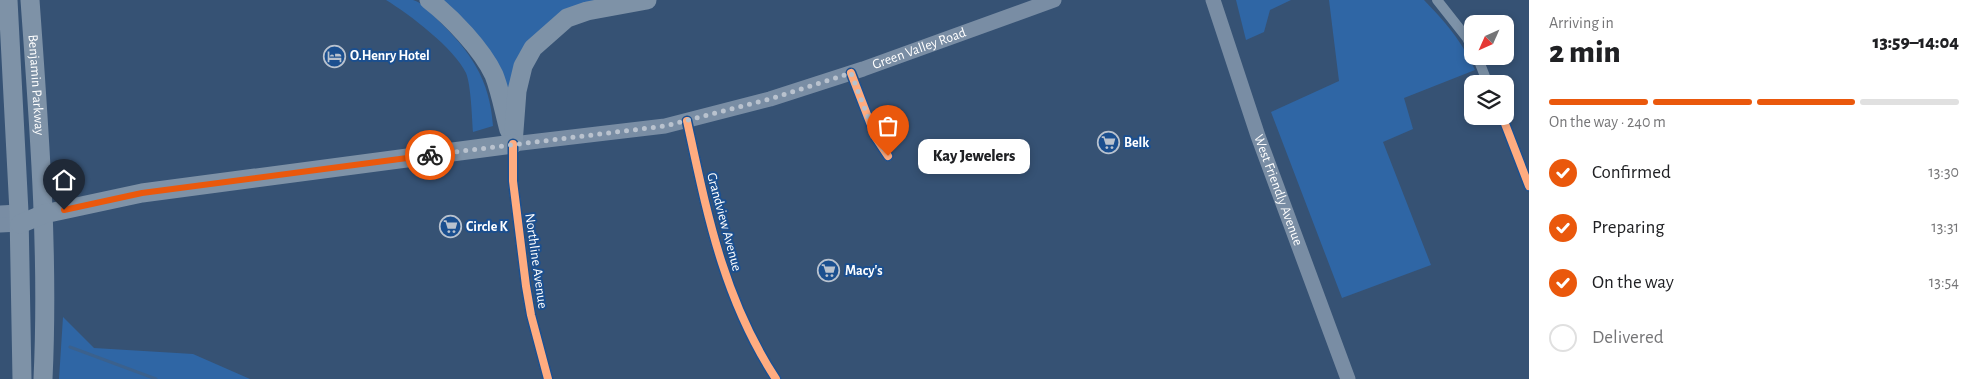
<!DOCTYPE html>
<html lang="en">
<head>
<meta charset="utf-8">
<style>
  body { margin:0; font-family:"Alegreya Sans",sans-serif; background:#f6f6f6; color:#202124; height:100vh; display:flex; flex-direction:column; font-size:19px; white-space:nowrap }
  * { box-sizing:border-box; margin:0 }
  p { font-size:16px; color:#757577 }
  .icon { flex:none; width:28px; height:28px; fill:none; stroke:currentColor; stroke-width:2; stroke-linecap:round; stroke-linejoin:round }
  .map { position:relative; flex:1; overflow:hidden }
  .sheet { display:flex; flex-direction:column; background:#fff; width:450px }
  .sheet>* { flex:none }
  .needle { width:32px; rotate:225deg }
  .tools { position:absolute; left:1464px; top:15px; display:grid; gap:10px }
  .tools a { display:grid; place-items:center; width:50px; height:50px; border-radius:10px; background:#fff; box-shadow:0 2px 8px #0003; font-size:25px }
  .pin { position:absolute; display:grid; place-items:center; width:42px; height:42px; color:#fff; margin:-51px -21px; border-radius:50% 50% 50% 0; rotate:-45deg; box-shadow:0 0 5px #0007 }
  .pin .icon { rotate:45deg }
  .courier { position:absolute; display:grid; place-items:center; width:50px; height:50px; margin:-25px; border:4px solid #ea580c; border-radius:50%; background:#fff; color:#222; box-shadow:0 1px 6px #0007 }
  .bubble { position:absolute; height:35px; border-radius:10px; background:#fff; box-shadow:0 2px 8px #0003; font-size:16px; font-weight:800; line-height:35px; text-align:center }
  .summary em { font-style:normal; font-weight:800 }
  .summary div { display:flex; flex-direction:column-reverse }
  .summary { display:flex; align-items:center; justify-content:space-between; height:85px; padding:0 20px }
  h1 { font-size:32px; font-weight:800; line-height:38px }
  .bar { display:grid; grid-template-columns:repeat(4,1fr); gap:8px 5px; align-content:center; height:60px; padding:0 20px }
  .bar i { height:6px; border-radius:4px; background:#e0e0e0 }
  .bar .on { background:#ea580c }
  .bar p { grid-column:span 4 }
  ol { padding:0 20px; list-style:none }
  li { display:flex; align-items:center; gap:15px; height:55px }
  li p { margin-inline-start:auto }
  li .icon { padding:5px; border-radius:50%; background:#ea580c; color:#fff; stroke-width:4 }
  li:last-child { color:#757577 }
  li i { width:28px; height:28px; border:2px solid #e0e0e0; border-radius:50% }
  main { display:flex; flex:1; min-height:0 }
  .map>svg:first-child { display:block }
</style>
</head>
<body>
<main>
<div class="map">
<svg width="1529" height="379" viewBox="0 0 1529 379">
  <rect width="100%" height="100%" fill="#365274"/>
  <g fill="#2f66a5">
    <path d="M386 0C394 0 405 0 413 0 422 2 431 13 437 19 470 51 490 79 493 126L473 132C472 118 471 85 466 73 454 48 409 14 386 0Z"/>
    <path d="M436 0H610L552 19 510 108Z"/>
    <path d="M1236 0H1291L1270 10 1264 32 1246 40Z"/>
    <path d="M1329 0H1424C1447 24 1461 40 1475 70L1404 98 1413 129 1383 142 1431 265 1342 298 1271 112 1339 81Z"/>
    <path d="M63 317 94 348 193 354 250 379H59Z"/>
  </g>
  <g fill="none" stroke-linecap="round" stroke-linejoin="round">
    <path stroke="#3b618d" stroke-width="3" d="M70 347 156 379"/>
    <g stroke="#7d92a8" stroke-width="10">
      <path d="M1437 0 1467 38 1472 48"/>
      <path d="M1477 56 1488 84"/>
      <path d="M851 73 876 138 888 156"/>
      <path d="M1502 116 1529 186"/>
      <path d="M687 121C707 213 723 298 776 379"/>
      <path d="M513 144V181L526 286 531 315 548 379"/>
    </g>
    <g stroke="#798da4" stroke-width="15">
      <path id="s1" d="M1213 0 1258 136 1348 379"/>
      <path id="s2" d="M513 144 665 126 770 99 863 69 1054 0"/>
      <path d="M0 213 19 212"/>
      <path d="M0 225 20 224"/>
    </g>
    <g stroke="#7e92a7" stroke-width="19">
      <path d="M8 0 19 212 22 379"/>
      <path id="s3" d="M30 0C39 126 49 252 43 379"/>
      <path d="M429 0C451 17 482 49 494 75 501 93 504 112 509 130"/>
      <path d="M513 144 517 91 523 66 533 48 567 18 587 11 647 0"/>
      <path d="M20 224 44 214 142 193 513 144"/>
    </g>
    <defs>
      <g id="cycleway">
        <path d="M851 73 876 138 888 156"/>
        <path d="M1502 116 1529 186"/>
        <path d="M687 121C707 213 723 298 776 379"/>
        <path d="M513 144V181L526 286 531 315 548 379"/>
      </g>
    </defs>
    <use href="#cycleway" stroke="#1b4f8f" stroke-width="11"/>
    <use href="#cycleway" stroke="#ffac80" stroke-width="8"/>
  </g>
  <g fill="none" stroke-linecap="round" stroke-linejoin="round">
    <path stroke="#b9c2ce" stroke-width="5" stroke-dasharray="0 9" d="M430 155 665 126 770 99 851 73 876 138 888 156"/>
    <path stroke="#ea580c" stroke-width="6" d="M64 210 142 193 430 155"/>
  </g>
  <defs>
    <symbol id="hotel-ring" viewBox="-11 -11 22 22"><circle r="9.5" fill="#1b4f8f" stroke="#b9c2ce" stroke-width="1.5"/><path d="M-6-4.5h1.5V1H6V5H4.5V3h-9V5H-6ZM-4 0a1.8 1.8 0 1 1 3.6 0ZM.5 0V-2.5h3Q6-2.5 6 0Z" fill="#b9c2ce"/></symbol>
    <symbol id="supermarket-ring" viewBox="-11 -11 22 22"><circle r="9.5" fill="#1b4f8f" stroke="#b9c2ce" stroke-width="1.5"/><path d="M-6-5.5h2.5l.6 2H6L4.5 2H-2.5L-4.4-4H-6ZM-1.5 3.2a1.3 1.3 0 1 0 .1 0ZM3 3.2a1.3 1.3 0 1 0 .1 0Z" fill="#b9c2ce"/></symbol>
  </defs>
  <g fill-rule="evenodd">
    <use href="#hotel-ring" x="322" y="44" width="25" height="25"/>
    <use href="#supermarket-ring" x="1096" y="130" width="25" height="25"/>
    <use href="#supermarket-ring" x="438" y="214" width="25" height="25"/>
    <use href="#supermarket-ring" x="816" y="258" width="25" height="25"/>
  </g>
  <g text-anchor="middle" dominant-baseline="central" stroke-width="4" stroke-linejoin="round" paint-order="stroke">
    <g font-size="14" fill="#fff" stroke="#1b4f8f">
      <text stroke="none"><textPath href="#s2" startOffset="419">Green Valley Road</textPath></text>
      <text stroke="none"><textPath href="#s3" startOffset="85">Benjamin Parkway</textPath></text>
      <text stroke="none"><textPath href="#s1" startOffset="201">West Friendly Avenue</textPath></text>
      <text transform="translate(724 222) rotate(75)">Grandview Avenue</text>
      <text transform="translate(536 261) rotate(82)">Northline Avenue</text>
    </g>
    <g font-size="14" font-weight="bold" fill="#fff" stroke="#1b4f8f" text-anchor="start">
      <text x="350" y="56">O.Henry Hotel</text>
      <text x="1124" y="143">Belk</text>
      <text x="466" y="227">Circle K</text>
      <text x="845" y="271">Macy's</text>
    </g>
  </g>
</svg>
<div class="tools">
<a><svg class="needle" viewBox="-14 -14 28 28"><path d="M0-13l5 13h-10z" fill="#e53935"/><path d="M0 13l5-13h-10z" fill="#757577"/></svg></a>
<a><svg class="icon" aria-label="layers" viewBox="0 0 24 24"><path d="M12 4l9 5-9 5-9-5zM3 14l9 5 9-5"/></svg></a>
</div>
<div class="pin" style="left:888px;top:156px;background:#ea580c"><svg class="icon" aria-label="bag" viewBox="0 0 24 24"><path d="M5 8h14l-1 12H6zM9 8a3 3 0 0 1 6 0"/></svg></div>
<div class="pin" style="left:64px;top:210px;background:#1f2937"><svg class="icon" aria-label="home" viewBox="0 0 24 24"><path d="M3 11l9-7 9 7M6 9v11h12V9"/></svg></div>
<div class="courier" style="left:430px;top:155px"><svg class="icon" aria-label="bike" viewBox="0 0 24 24"><circle cx="6" cy="16" r="4"/><circle cx="18" cy="16" r="4"/><path d="M6 16l4-8h5l3 8M10 8l3 8H6M13 5h3"/></svg></div>
<div class="bubble" style="left:918px;top:139px;width:112px">Kay Jewelers</div>
</div>
<section class="sheet">
<div class="summary"><div><h1>2 min</h1><p>Arriving in</p></div><em>13:59–14:04</em></div>
<div class="bar"><i class="on"></i><i class="on"></i><i class="on"></i><i></i><p>On the way · 240 m</p></div>
<ol>
<li><svg class="icon" aria-label="check" viewBox="0 0 24 24"><path d="M5 12l5 5 9-10"/></svg>Confirmed<p>13:30</p></li>
<li><svg class="icon" aria-label="check" viewBox="0 0 24 24"><path d="M5 12l5 5 9-10"/></svg>Preparing<p>13:31</p></li>
<li><svg class="icon" aria-label="check" viewBox="0 0 24 24"><path d="M5 12l5 5 9-10"/></svg>On the way<p>13:54</p></li>
<li><i></i>Delivered</li>
</ol>
</section>
</main>
</body>
</html>
